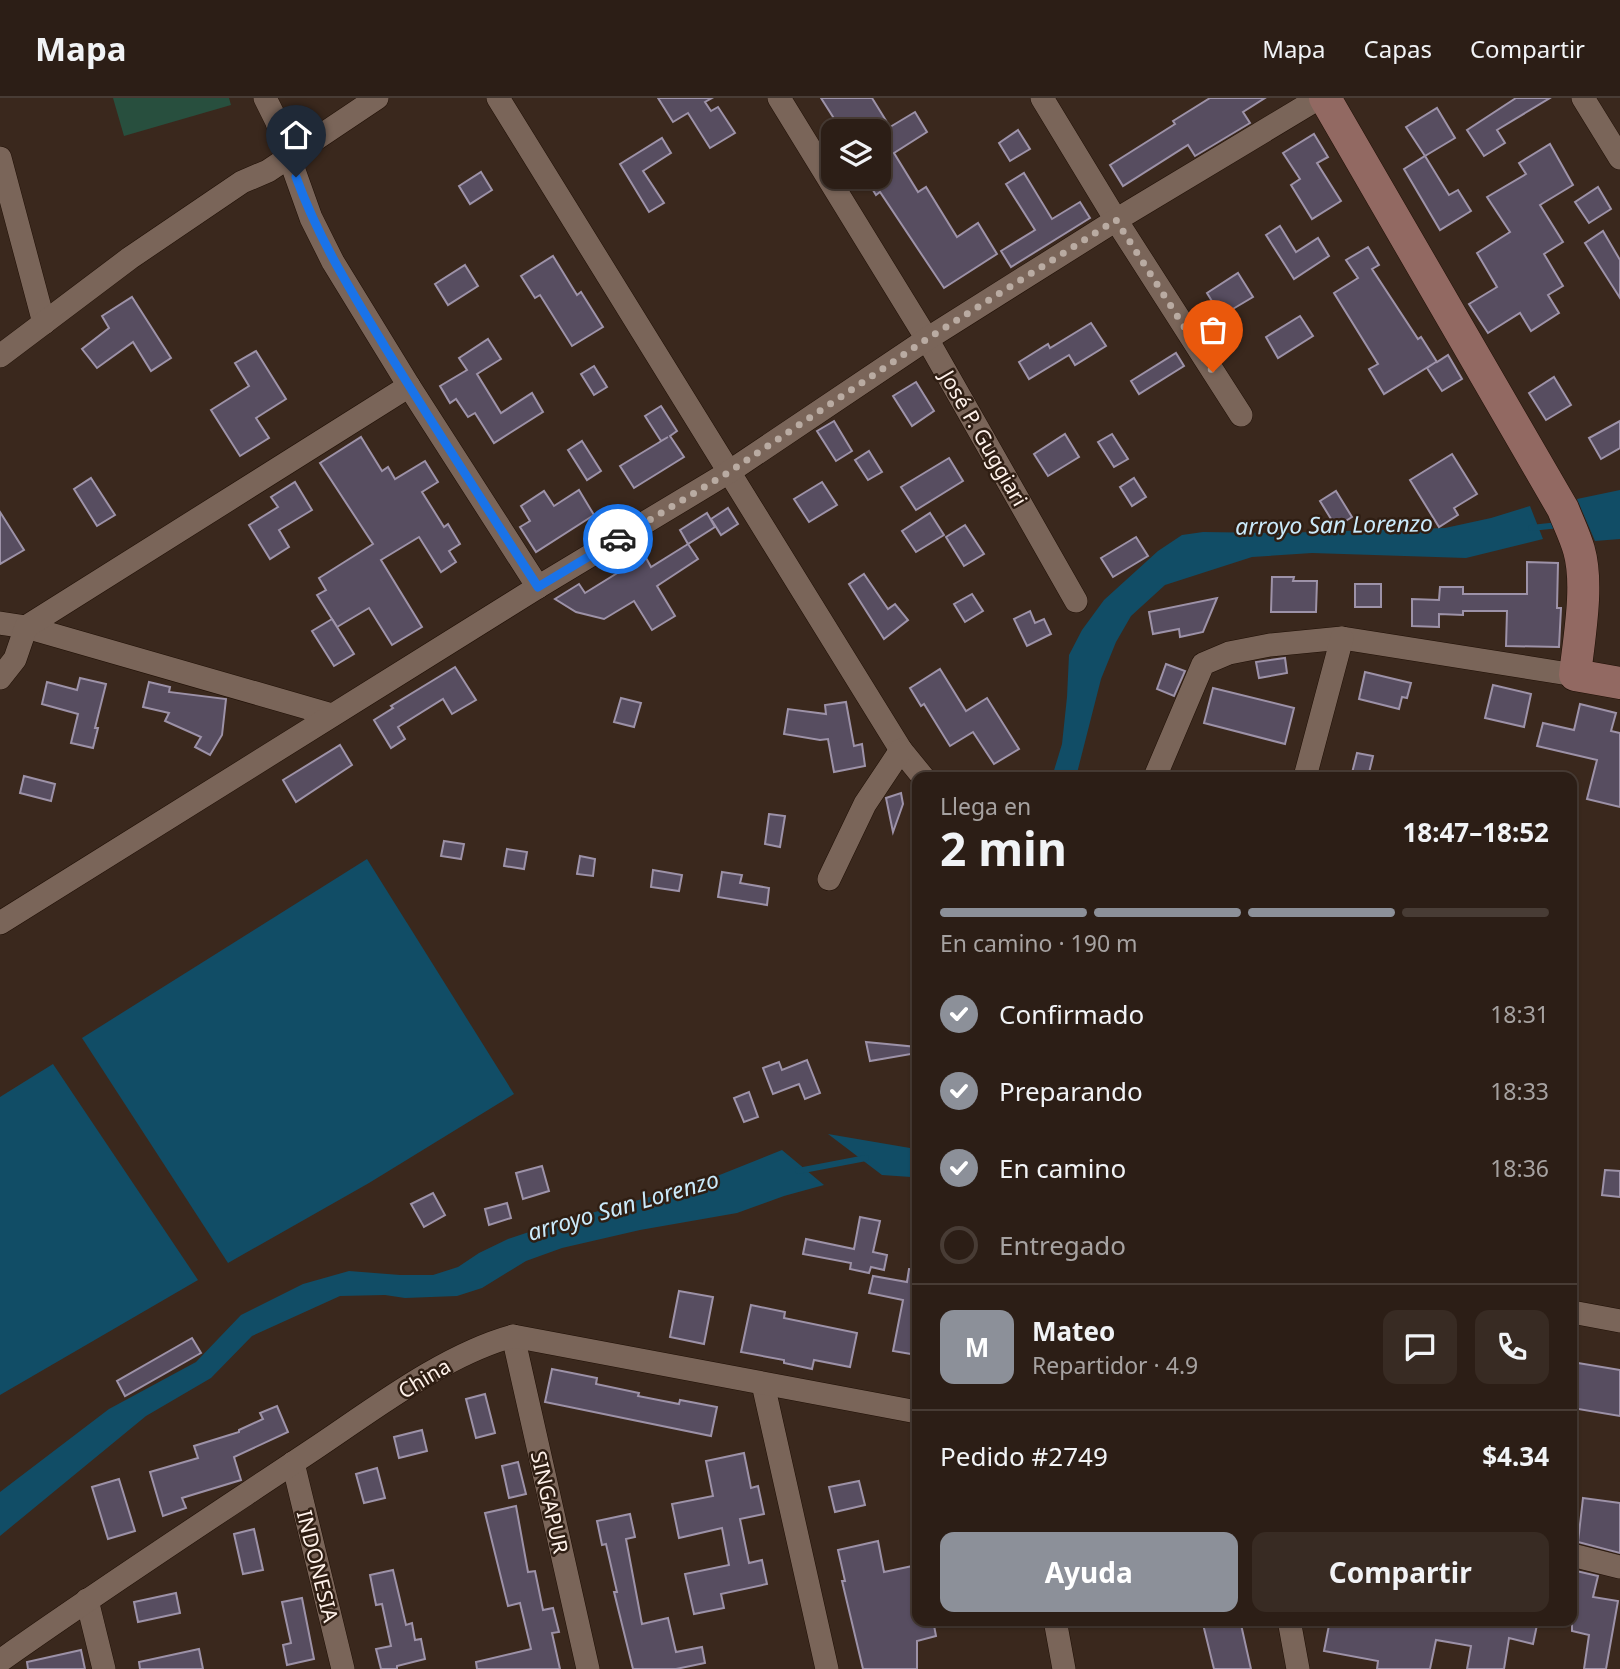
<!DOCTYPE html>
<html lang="es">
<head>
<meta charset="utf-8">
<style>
  body { margin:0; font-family:"Noto Sans",sans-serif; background:#382b23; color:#f1f3f6; height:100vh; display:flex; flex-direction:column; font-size:26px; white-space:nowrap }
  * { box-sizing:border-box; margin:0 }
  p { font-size:23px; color:#a6a2a1 }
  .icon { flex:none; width:38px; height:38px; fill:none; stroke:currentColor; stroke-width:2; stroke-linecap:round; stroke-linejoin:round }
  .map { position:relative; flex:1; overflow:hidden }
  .drawer { position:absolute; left:912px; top:674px; width:665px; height:854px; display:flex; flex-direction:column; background:#2c1e16; border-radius:14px; box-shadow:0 2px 5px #0004,0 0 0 2px #483c35 }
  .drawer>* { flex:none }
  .fabs { position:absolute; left:821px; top:21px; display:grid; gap:14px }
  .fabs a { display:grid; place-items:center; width:70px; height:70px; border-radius:14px; background:#2c1e16; box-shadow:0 2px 5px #0004,0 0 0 2px #483c35; font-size:35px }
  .pin { position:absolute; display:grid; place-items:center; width:60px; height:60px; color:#fff; margin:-72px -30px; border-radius:50% 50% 50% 0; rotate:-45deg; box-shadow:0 0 7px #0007 }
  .pin .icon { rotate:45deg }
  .courier { position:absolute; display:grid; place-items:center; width:70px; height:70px; margin:-35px; border:5px solid #1a73e8; border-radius:50%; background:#fff; color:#222; box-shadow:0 2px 9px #0007 }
  .summary em { font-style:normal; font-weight:700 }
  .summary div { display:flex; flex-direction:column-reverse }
  .summary { display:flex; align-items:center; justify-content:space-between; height:119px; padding:0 28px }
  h1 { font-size:46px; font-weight:700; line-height:52px }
  .bar { display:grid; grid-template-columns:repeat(4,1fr); gap:10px 7px; align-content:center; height:84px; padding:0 28px }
  .bar i { height:9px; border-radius:5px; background:#483c35 }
  .bar .selected { background:#8c9099 }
  .bar p { grid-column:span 4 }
  .line { display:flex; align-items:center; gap:18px; padding:0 28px; border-top:2px solid #483c35 }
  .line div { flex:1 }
  .round { display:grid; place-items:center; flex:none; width:74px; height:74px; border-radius:14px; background:#382b23 }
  ol { padding:0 28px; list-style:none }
  li { display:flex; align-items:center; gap:21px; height:77px }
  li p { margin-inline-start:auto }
  li .icon { padding:7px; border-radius:50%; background:#8c9099; color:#fff; stroke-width:4 }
  li:last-child { color:#a6a2a1 }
  li i { width:38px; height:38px; border:4px solid #483c35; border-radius:50% }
  .primary-button { display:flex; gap:14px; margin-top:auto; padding:14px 28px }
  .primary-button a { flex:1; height:80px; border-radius:14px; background:#8c9099; color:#fff; font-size:28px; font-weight:700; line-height:80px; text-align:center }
  .primary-button a+a { background:#382b23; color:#f1f3f6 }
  header { display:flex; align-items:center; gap:42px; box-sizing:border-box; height:98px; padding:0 35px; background:#2c1e16; border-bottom:2px solid #483c35 }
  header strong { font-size:33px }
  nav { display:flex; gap:38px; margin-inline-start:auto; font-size:24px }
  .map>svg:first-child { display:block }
</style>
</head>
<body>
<header>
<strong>Mapa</strong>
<nav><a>Mapa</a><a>Capas</a><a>Compartir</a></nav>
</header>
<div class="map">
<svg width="1620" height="1571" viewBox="0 0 1620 1571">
  <rect width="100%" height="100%" fill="#3a281d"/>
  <path fill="#284f3e" d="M113 0H229L231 7 124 38Z"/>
  <g fill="#114d66">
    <path d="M1620 392V441L1595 443 1577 401Z"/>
    <path d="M1530 408 1543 441 1466 460 1312 455 1252 459 1165 487 1131 518 1116 544 1101 581 1076 679H1052L1062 646 1067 599 1069 557 1082 532 1104 502 1158 453 1182 437 1203 434 1279 435 1445 430 1491 420Z"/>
    <path d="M367 761 514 996 369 1085 228 1165 82 940Z"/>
    <path d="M53 966 198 1182 0 1297V999Z"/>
    <path d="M828 1036 910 1050 917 1048V1077L911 1079 882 1077Z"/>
    <path d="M782 1052 824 1087 784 1098 737 1115 640 1132 562 1150 526 1163 482 1190 457 1198 405 1200 385 1197 340 1198 252 1238 211 1280 146 1318 0 1438V1394L109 1311 196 1264 241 1217 303 1186 349 1173 400 1177H433L458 1169 479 1155 508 1141 562 1123 697 1086Z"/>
  </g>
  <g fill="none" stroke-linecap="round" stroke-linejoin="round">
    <g stroke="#114d66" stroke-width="6">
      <path d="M1531 430 1559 427"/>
      <path d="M798 1073 866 1060"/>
    </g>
  </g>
  <g fill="#574d60" stroke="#9d92a8" stroke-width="2">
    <path d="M658 0H712L705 4 711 13 718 9 735 35 710 50 688 15 673 24Z"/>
    <path d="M821 0H872L890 29 915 14 927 34 894 55 918 94 926 89 957 139 978 125 997 156 944 190 880 94 876 97 868 84 878 79V33H842Z"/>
    <path d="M1210 0H1265L1243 14 1250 25 1195 58 1188 47 1123 88 1110 67 1175 26 1173 23Z"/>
    <path d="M1516 0H1550L1497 32 1505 45 1484 58 1467 32Z"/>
    <path d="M1437 10 1455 40 1425 58 1406 29Z"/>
    <path d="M1018 32 1030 51 1010 63 999 45Z"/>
    <path d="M1314 36 1328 59 1317 65 1341 103 1312 121 1291 87 1300 81 1283 55Z"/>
    <path d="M662 40 671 55 643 73 664 105 649 114 620 66Z"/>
    <path d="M1550 46 1573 87 1540 107 1563 144 1544 156 1563 188 1548 197 1559 215 1531 233 1520 215 1488 235 1469 206 1497 189 1477 155 1510 134 1487 99 1526 76 1519 65Z"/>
    <path d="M1425 58 1449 97 1458 92 1471 113 1440 132 1404 71Z"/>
    <path d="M481 74 492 92 470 106 459 88Z"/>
    <path d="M1024 75 1052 121 1080 104 1090 120 1011 169 1001 153 1035 132 1006 86Z"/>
    <path d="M1598 89 1611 111 1589 125 1575 104Z"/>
    <path d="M1280 128 1296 154 1318 140 1329 158 1294 181 1266 137Z"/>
    <path d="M1603 133 1620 162V200L1585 145Z"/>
    <path d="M1368 149 1379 167 1372 171 1418 241 1421 239 1437 264 1448 257 1462 281 1442 293 1427 270 1436 264 1384 296 1369 271 1378 266 1334 195 1358 180 1346 162Z"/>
    <path d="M553 158 577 197 581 194 603 229 572 248 540 197 535 200 521 178Z"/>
    <path d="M465 167 478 188 448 207 435 186Z"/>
    <path d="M1238 175 1253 199 1221 218 1207 195Z"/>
    <path d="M132 199 171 260 151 273 133 244 97 270 82 251 109 230 102 218Z"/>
    <path d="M1300 218 1313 238 1278 260 1266 239Z"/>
    <path d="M1091 225 1106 248 1075 267 1069 257 1029 281 1019 264 1048 246 1050 250Z"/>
    <path d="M488 241 501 261 477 276 501 315 532 295 543 314 494 345 475 315 468 319 456 301 450 305 440 288 467 272 459 260Z"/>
    <path d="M256 253 286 301 256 320 269 340 240 358 211 312 249 288 235 265Z"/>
    <path d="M1176 255 1184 268 1139 296 1131 283Z"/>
    <path d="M594 268 607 289 594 297 581 276Z"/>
    <path d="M1554 279 1571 307 1546 322 1529 295Z"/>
    <path d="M916 284 934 313 912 328 893 298Z"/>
    <path d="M661 308 677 333 670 338 684 359 634 390 620 368 668 339 661 343 645 318Z"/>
    <path d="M834 323 852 353 836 363 817 333Z"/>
    <path d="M1620 323V350L1601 361 1589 340Z"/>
    <path d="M1065 336 1079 359 1048 378 1034 356Z"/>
    <path d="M1112 336 1128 361 1114 369 1098 344Z"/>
    <path d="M361 339 382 373 388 369 395 381 425 363 438 384 422 394 444 429 448 426 460 446 449 453 456 464 441 474 419 439 381 462 422 529 392 547 369 510 337 529 317 497 326 492 319 480 373 446 320 365Z"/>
    <path d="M582 343 601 373 587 382 568 352Z"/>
    <path d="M869 353 882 374 868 382 855 362Z"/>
    <path d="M1452 356 1477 396 1454 410 1458 417 1439 429 1410 382Z"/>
    <path d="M949 360 963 383 916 412 901 389Z"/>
    <path d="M91 380 115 417 97 428 74 391Z"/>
    <path d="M1134 380 1146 399 1132 408 1120 389Z"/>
    <path d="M295 384 312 412 279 432 289 449 270 461 249 427 278 409 271 399Z"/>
    <path d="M822 384 837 407 809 424 794 401Z"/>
    <path d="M579 392 594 417 536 454 520 429 530 423 521 408 544 393 554 408Z"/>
    <path d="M1336 393 1352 419 1336 429 1320 403Z"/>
    <path d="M728 410 738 426 721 437 711 421Z"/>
    <path d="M0 414 24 452 0 466Z"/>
    <path d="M707 415 715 429 688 446 680 432Z"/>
    <path d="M930 415 944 437 916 454 902 433Z"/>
    <path d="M965 427 984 456 964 468 946 439Z"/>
    <path d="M1136 439 1148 458 1113 479 1101 460Z"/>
    <path d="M688 446 698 461 657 488 675 518 652 532 634 503 604 521 576 514 555 501 579 486 585 495 645 458 651 469Z"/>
    <path d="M1527 464 1558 465 1557 510H1561L1559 549 1506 548 1507 513H1463V517L1439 516V529L1412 528V501L1439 502 1440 489H1463V496H1527Z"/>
    <path d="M864 476 888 511 895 506 908 522 884 541 849 486Z"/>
    <path d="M1272 479H1294L1293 483H1317L1316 514H1271Z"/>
    <rect x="1355" y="486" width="26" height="23"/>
    <path d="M972 496 983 513 965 524 954 506Z"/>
    <path d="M1217 500 1203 534 1180 539 1179 531 1153 536 1149 514Z"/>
    <path d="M1030 513 1035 525 1044 521 1051 536 1027 548 1014 521Z"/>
    <path d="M332 521 354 556 334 568 312 533Z"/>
    <path d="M1285 560 1287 575 1259 580 1256 564Z"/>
    <path d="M1166 566 1185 573 1174 598 1157 591Z"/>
    <path d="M455 569 476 602 452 616 443 601 398 629 405 641 391 650 374 622 393 610 391 608Z"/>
    <path d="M940 571 966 613 987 600 1019 651 994 666 973 634 950 648 924 606 921 608 910 590Z"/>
    <path d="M1365 574 1411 585 1407 600 1402 599 1399 611 1359 601Z"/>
    <path d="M80 580 106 586 95 630H98L93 650 71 645 78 616 42 606 47 584 77 592Z"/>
    <path d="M149 584 170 589 169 594 226 601 222 637 210 657 195 649 201 639 165 623 169 615 143 609Z"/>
    <path d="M1493 587 1531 596 1524 629 1485 620Z"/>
    <path d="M1213 590 1294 610 1285 646 1204 625Z"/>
    <path d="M621 600 641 605 634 629 614 624Z"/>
    <path d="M846 604 854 648 862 646 865 668 834 674 828 641 820 642 784 636 788 611 826 616 825 607Z"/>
    <path d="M1580 606 1616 615 1611 633 1620 635V709L1587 701 1597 662 1537 648 1543 625 1574 632Z"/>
    <path d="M340 647 352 667 296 704 283 682Z"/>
    <path d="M1357 655 1373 658 1368 679H1351Z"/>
    <path d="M24 678 55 686 51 703 20 695Z"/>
    <path d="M901 695 903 706 893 734 886 700Z"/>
    <path d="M769 716 785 718 780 749 765 746Z"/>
    <path d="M444 743 464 746 461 761 441 758Z"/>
    <path d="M507 751 527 754 524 771 504 768Z"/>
    <path d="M580 758 595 761 593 778 577 776Z"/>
    <path d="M653 772 682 777 679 793 651 789Z"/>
    <path d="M722 774 742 777 740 785 769 790 767 807 718 799Z"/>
    <path d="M866 944 917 949V955L870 963Z"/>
    <path d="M807 962 820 995 805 1001 799 986 773 996 763 970 779 964 782 972Z"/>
    <path d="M749 994 758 1019 744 1024 734 1000Z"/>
    <path d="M542 1068 549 1093 523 1101 516 1075Z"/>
    <path d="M1605 1072 1620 1073V1099L1602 1097Z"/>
    <path d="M433 1095 445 1117 424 1129 411 1106Z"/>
    <path d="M507 1105 511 1120 489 1127 485 1111Z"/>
    <path d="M860 1119 880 1123 873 1154 887 1157 884 1172 871 1169 869 1175 850 1171 851 1165 803 1156 806 1141 854 1151Z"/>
    <path d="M909 1171 917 1172V1257L893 1253 903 1202 869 1195 873 1178 907 1184Z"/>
    <path d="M679 1193 713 1199 704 1246 670 1239Z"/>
    <path d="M751 1207 785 1214 784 1220 857 1235 850 1269 814 1262 812 1271 784 1265V1262L741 1254Z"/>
    <path d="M192 1240 201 1255 125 1298 117 1283Z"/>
    <path d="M1572 1264 1620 1272V1318L1572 1310Z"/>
    <path d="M552 1271 597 1280 596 1286 639 1295 638 1298 679 1306 680 1302 717 1309 711 1338 545 1304Z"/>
    <path d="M485 1296 495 1335 476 1340 466 1301Z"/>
    <path d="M277 1308 288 1334 234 1359 241 1382 182 1400 186 1410 163 1418 150 1374 198 1360 194 1348 239 1334V1332L263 1321 260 1315Z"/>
    <path d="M422 1332 427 1353 399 1360 394 1339Z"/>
    <path d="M744 1355 751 1390 758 1388 764 1416 740 1421 749 1465 762 1462 767 1486 721 1496 724 1510 694 1516 685 1476 729 1467 722 1430 679 1440 672 1406 713 1398 706 1363Z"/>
    <path d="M518 1364 526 1396 509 1400 502 1368Z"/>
    <path d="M377 1370 385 1400 364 1405 356 1376Z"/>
    <path d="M119 1381 135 1433 108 1441 92 1389Z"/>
    <path d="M859 1383 865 1407 835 1414 829 1389Z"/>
    <path d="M1583 1400 1620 1405V1455L1578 1444Z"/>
    <path d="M516 1408 528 1474 535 1473 543 1512 553 1510 559 1534 552 1535 560 1571H477L476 1564 531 1551 520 1505 508 1508 485 1415Z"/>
    <path d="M630 1416 635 1439 626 1441 642 1526 668 1520 676 1554 702 1549 705 1565 676 1571H633L614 1494H617L606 1446 602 1447 597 1423Z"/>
    <path d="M254 1431 263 1472 243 1476 234 1436Z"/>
    <path d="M878 1443 884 1474 917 1467V1522H933L936 1538 917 1543V1571H863L842 1483H845L838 1452Z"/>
    <path d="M393 1472 406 1527 412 1525 415 1542 421 1541 425 1561 397 1568V1571H381L376 1551 391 1548 382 1506 376 1507 370 1477Z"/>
    <path d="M1572 1472 1598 1478 1593 1499 1618 1503 1606 1571H1584L1589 1537 1572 1533Z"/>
    <path d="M176 1495 180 1515 138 1524 134 1504Z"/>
    <path d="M302 1500 314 1561 287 1567 283 1547 291 1545 282 1504Z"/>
    <path d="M1202 1522H1240L1251 1571H1214Z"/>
    <path d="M1330 1522H1538L1533 1546 1509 1540 1504 1571H1467L1471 1548 1436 1542 1430 1571H1377L1378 1563 1324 1553Z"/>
    <path d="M199 1551 203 1571H140L139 1564Z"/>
    <path d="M81 1552 85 1571H28L27 1564Z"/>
  </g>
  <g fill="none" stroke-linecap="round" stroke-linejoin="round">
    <defs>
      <g id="street">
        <path d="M265 0 276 22 311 120 333 164 409 288 538 489"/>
        <path d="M498 0 901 652 923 679"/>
        <path d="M779 0 927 241 1076 503"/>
        <path d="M1042 0 1116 122 1241 317"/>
        <path d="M1583 0 1620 60"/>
        <path d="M0 60 44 225"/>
        <path d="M0 258 130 160 242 84 268 73 377 0"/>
        <path d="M0 525 26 529 332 617"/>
        <path d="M0 580 15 561 26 529 409 288"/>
        <path d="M1155 679 1203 566 1229 555 1270 547 1342 540 1575 577"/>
        <path d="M1305 679 1342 540"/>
        <path d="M829 781 865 706 901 652"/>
        <path d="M0 825 538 489 729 374 927 241 1116 122 1319 0"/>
        <path d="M1572 1214 1620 1223"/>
        <path d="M513 1238 588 1571"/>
        <path d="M763 1286 827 1571"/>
        <path d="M293 1365 343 1571"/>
        <path d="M1572 1457 1620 1469"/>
        <path d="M87 1502 104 1571"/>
        <path d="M1055 1522 1064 1571"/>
        <path d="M1289 1522 1298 1571"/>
        <path d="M0 1563C103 1490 209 1421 314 1351 374 1311 444 1257 513 1238L917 1314"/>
      </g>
      <path id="secondary" d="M1325 0 1563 411C1568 424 1575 438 1579 452 1589 487 1579 540 1575 577L1620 585"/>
    </defs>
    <use href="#street" stroke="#201006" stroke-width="24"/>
    <use href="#secondary" stroke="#201006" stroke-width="33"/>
    <use href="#street" stroke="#7a6559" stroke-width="23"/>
    <use href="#secondary" stroke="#926962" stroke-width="32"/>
  </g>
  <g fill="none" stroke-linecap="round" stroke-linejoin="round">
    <path stroke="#b9aba2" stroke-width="7" stroke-dasharray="0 12.6" d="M618 441 729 374 927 241 1116 122 1213 274"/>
    <path stroke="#1a73e8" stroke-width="9" d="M296 79C319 142 351 193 385 249 435 330 487 410 538 489L618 441"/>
  </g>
  <g text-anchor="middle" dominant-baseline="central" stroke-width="5" stroke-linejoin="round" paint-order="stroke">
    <g font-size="21" fill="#fef1ea" stroke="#2f1e13">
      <text transform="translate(984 340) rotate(60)">José P. Guggiari</text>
      <text transform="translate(424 1280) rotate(-31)">China</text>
      <text transform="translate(550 1404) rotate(77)">SINGAPUR</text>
      <text transform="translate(318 1468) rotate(76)">INDONESIA</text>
    </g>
    <g font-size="23" font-style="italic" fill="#caeafb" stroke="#2f1e13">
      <text transform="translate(1334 426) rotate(-1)">arroyo San Lorenzo</text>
      <text transform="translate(623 1107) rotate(-16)">arroyo San Lorenzo</text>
    </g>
  </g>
</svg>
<div class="fabs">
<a><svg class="icon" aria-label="layers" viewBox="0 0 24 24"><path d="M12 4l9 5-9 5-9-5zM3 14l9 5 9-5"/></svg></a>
</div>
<div class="pin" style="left:1213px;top:274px;background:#ea580c"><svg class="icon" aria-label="bag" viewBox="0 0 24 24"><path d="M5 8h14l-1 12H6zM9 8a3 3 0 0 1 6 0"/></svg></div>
<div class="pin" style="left:296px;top:79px;background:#1f2937"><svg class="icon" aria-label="home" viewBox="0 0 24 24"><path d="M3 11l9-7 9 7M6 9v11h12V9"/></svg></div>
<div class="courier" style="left:618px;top:441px"><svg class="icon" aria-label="car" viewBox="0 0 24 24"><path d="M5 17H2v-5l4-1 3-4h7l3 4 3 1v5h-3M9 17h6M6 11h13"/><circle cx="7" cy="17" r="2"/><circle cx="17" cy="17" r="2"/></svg></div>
<section class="drawer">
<div class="summary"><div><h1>2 min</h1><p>Llega en</p></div><em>18:47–18:52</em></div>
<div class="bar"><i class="selected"></i><i class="selected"></i><i class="selected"></i><i></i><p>En camino · 190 m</p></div>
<ol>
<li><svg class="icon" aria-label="check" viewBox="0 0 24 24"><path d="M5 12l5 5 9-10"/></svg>Confirmado<p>18:31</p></li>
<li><svg class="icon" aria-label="check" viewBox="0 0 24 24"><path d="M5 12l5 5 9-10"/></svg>Preparando<p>18:33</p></li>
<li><svg class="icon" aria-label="check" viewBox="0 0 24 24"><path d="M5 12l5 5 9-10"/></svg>En camino<p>18:36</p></li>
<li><i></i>Entregado</li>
</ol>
<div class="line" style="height:126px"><b class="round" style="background:#8c9099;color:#fff">M</b><div><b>Mateo</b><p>Repartidor · 4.9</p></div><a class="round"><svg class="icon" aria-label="chat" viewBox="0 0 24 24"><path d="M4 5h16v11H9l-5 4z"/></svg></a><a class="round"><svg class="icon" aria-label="phone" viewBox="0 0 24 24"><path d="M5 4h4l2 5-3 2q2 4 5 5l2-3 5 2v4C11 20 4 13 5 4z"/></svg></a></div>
<div class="line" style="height:91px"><div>Pedido #2749</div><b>$4.34</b></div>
<div class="primary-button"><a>Ayuda</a><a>Compartir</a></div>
</section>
</div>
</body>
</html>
